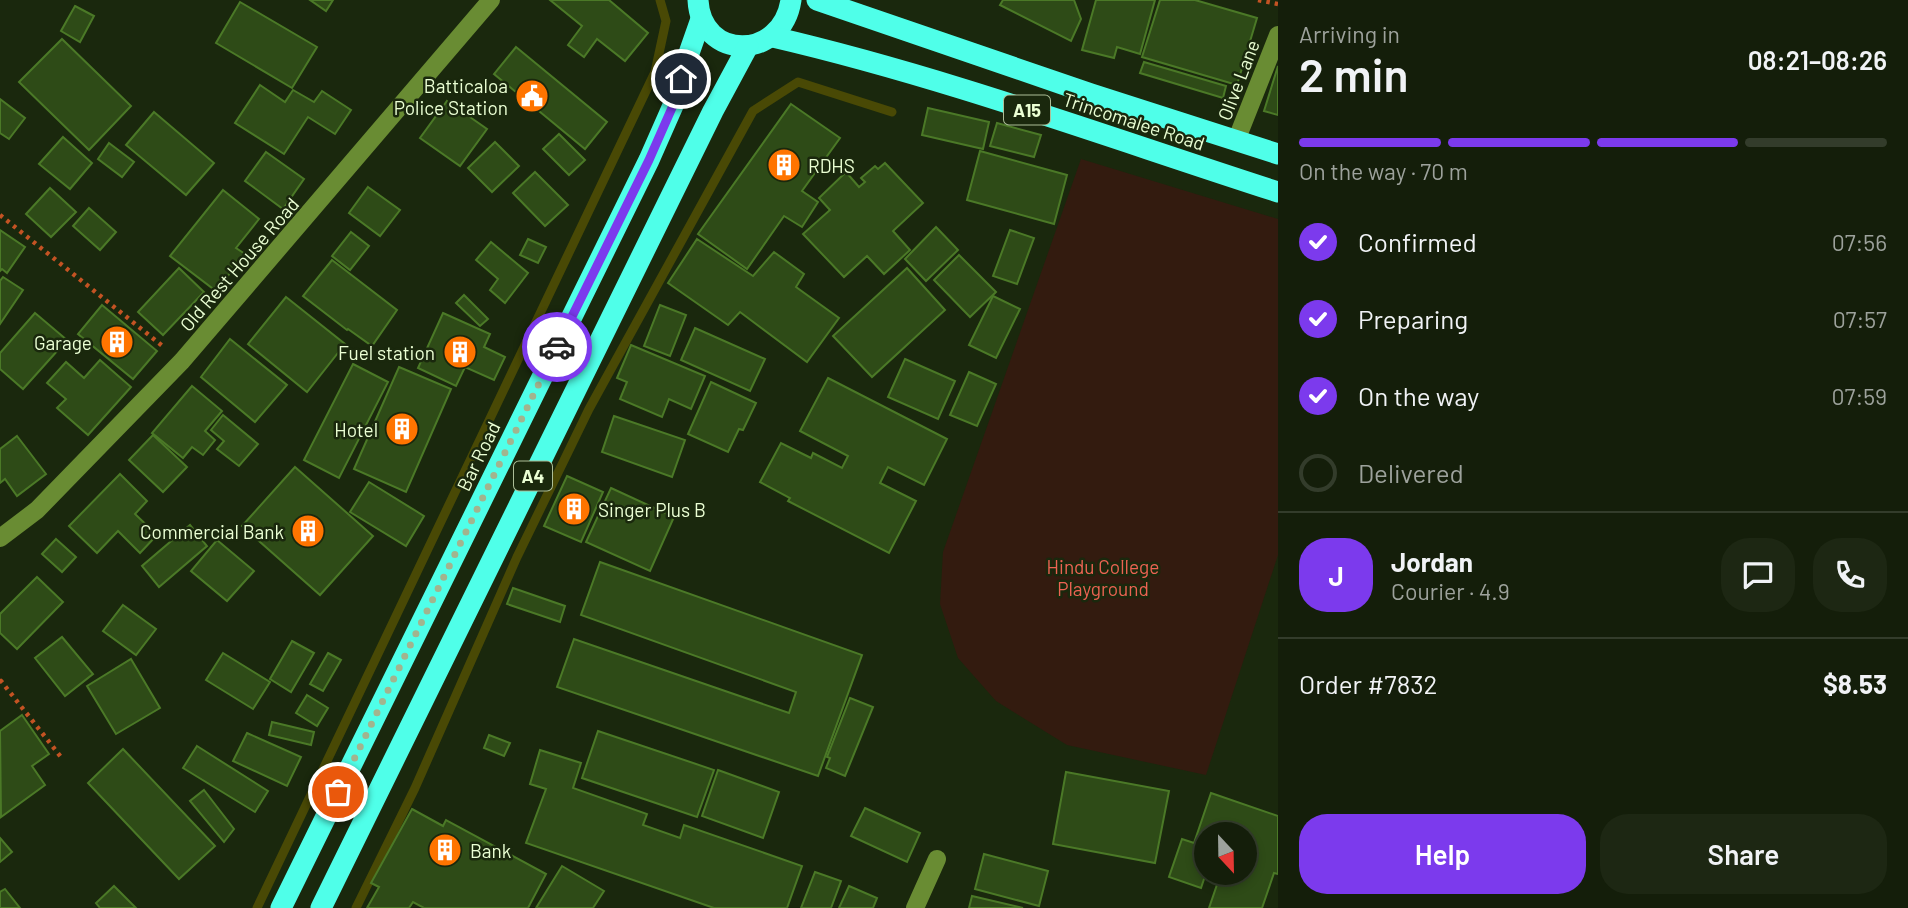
<!DOCTYPE html>
<html lang="en">
<head>
<meta charset="utf-8">
<style>
  body { margin:0; font-family:Barlow,sans-serif; background:#1d2713; color:#f1f3f6; height:100vh; display:flex; flex-direction:column; font-size:26px; white-space:nowrap }
  * { box-sizing:border-box; margin:0 }
  p { font-size:23px; color:#9da29c }
  .icon { flex:none; width:38px; height:38px; fill:none; stroke:currentColor; stroke-width:2; stroke-linecap:round; stroke-linejoin:round }
  .map { position:relative; flex:1; overflow:hidden }
  .drawer { display:flex; flex-direction:column; background:#141e0a; width:630px }
  .drawer>* { flex:none }
  .needle { width:46px; rotate:158deg }
  .buttons { position:absolute; left:1194px; top:822px; display:grid; gap:14px }
  .buttons a { display:grid; place-items:center; width:63px; height:63px; border-radius:50%; background:#141e0a; box-shadow:0 4px 10px #0003,0 0 0 2px #333c2b; font-size:35px }
  .pin { position:absolute; display:grid; place-items:center; width:60px; height:60px; color:#fff; margin:-30px; border:4px solid #fff; border-radius:50%; box-shadow:0 2px 7px #0007 }
  .courier { position:absolute; display:grid; place-items:center; width:70px; height:70px; margin:-35px; border:5px solid #7c3aed; border-radius:50%; background:#fff; color:#222; box-shadow:0 2px 9px #0007 }
  .summary em { font-style:normal; font-weight:600 }
  .summary div { display:flex; flex-direction:column-reverse }
  .summary { display:flex; align-items:center; justify-content:space-between; height:119px; padding:0 21px }
  h1 { font-size:46px; font-weight:600; line-height:52px }
  .bar { display:grid; grid-template-columns:repeat(4,1fr); gap:10px 7px; align-content:center; height:84px; padding:0 21px }
  .bar i { height:9px; border-radius:5px; background:#333c2b }
  .bar .on { background:#7c3aed }
  .bar p { grid-column:span 4 }
  .line { display:flex; align-items:center; gap:18px; padding:0 21px; border-top:2px solid #333c2b }
  .line div { flex:1 }
  .round { display:grid; place-items:center; flex:none; width:74px; height:74px; border-radius:28px; background:#1d2713 }
  ol { padding:0 21px; list-style:none }
  li { display:flex; align-items:center; gap:21px; height:77px }
  li p { margin-inline-start:auto }
  li .icon { padding:7px; border-radius:50%; background:#7c3aed; color:#fff; stroke-width:4 }
  li:last-child { color:#9da29c }
  li i { width:38px; height:38px; border:4px solid #333c2b; border-radius:50% }
  .primary-button { display:flex; gap:14px; margin-top:auto; padding:14px 21px }
  .primary-button a { flex:1; height:80px; border-radius:28px; background:#7c3aed; color:#fff; font-size:28px; font-weight:600; line-height:80px; text-align:center }
  .primary-button a+a { background:#1d2713; color:#f1f3f6 }
  main { display:flex; flex:1; min-height:0 }
  .map>svg:first-child { display:block }
</style>
</head>
<body>
<main>
<div class="map">
<svg width="1278" height="908" viewBox="0 0 1278 908">
  <rect width="100%" height="100%" fill="#1a280d"/>
  <path fill="#331b0f" d="M1081 159 1278 219V555L1206 775 1067 745 996 701 958 658 940 604 943 552Z"/>
  <g fill="none" stroke-linecap="round" stroke-linejoin="round">
    <g stroke="#494905" stroke-width="9">
      <path d="M257 908 655 72 666 21 660 0"/>
      <path d="M356 908 415 788 517 557 589 409 753 111 798 82 892 112"/>
    </g>
  </g>
  <g fill="#2e4b17" stroke="#4b7927" stroke-width="2">
    <path d="M310 0H333L326 11Z"/>
    <path d="M550 0H609L648 33 625 61 597 39 584 57 568 45 582 26Z"/>
    <path d="M1003 0H1074L1081 19 1071 41 1000 5Z"/>
    <path d="M1096 0H1155L1140 54 1117 47 1114 58 1082 50Z"/>
    <path d="M1160 0H1195L1257 18 1237 85 1142 57Z"/>
    <path d="M240 2 317 47 292 88 216 43Z"/>
    <path d="M75 6 94 16 80 42 61 31Z"/>
    <path d="M62 39 131 106 89 150 19 82Z"/>
    <path d="M516 47 607 122 585 149 494 74Z"/>
    <path d="M1144 62 1226 86 1223 98 1140 73Z"/>
    <path d="M1278 66V115L1264 111Z"/>
    <path d="M260 85 285 102 293 90 314 102 322 91 351 110 335 134 308 117 284 154 235 123Z"/>
    <path d="M0 99 25 118 9 139 0 133Z"/>
    <path d="M447 101 487 129 460 166 420 138Z"/>
    <path d="M791 104 840 138 802 191 818 202 802 227 784 216 747 269 698 234Z"/>
    <path d="M928 108 989 122 983 149 922 135Z"/>
    <path d="M154 112 214 163 186 195 126 145Z"/>
    <path d="M997 123 1041 135 1034 157 990 146Z"/>
    <path d="M559 134 585 160 569 175 543 149Z"/>
    <path d="M63 137 92 163 70 189 39 164Z"/>
    <path d="M495 142 519 166 492 192 468 168Z"/>
    <path d="M109 143 134 162 122 177 98 159Z"/>
    <path d="M980 151 1067 175 1054 224 967 200Z"/>
    <path d="M266 152 304 179 283 209 245 181Z"/>
    <path d="M885 163 923 203 893 231 910 250 884 274 867 256 844 277 803 234 830 210 819 198 846 172 859 187 865 182 861 178 875 166 878 169Z"/>
    <path d="M535 172 568 205 545 226 513 193Z"/>
    <path d="M368 187 400 210 380 236 349 213Z"/>
    <path d="M50 188 76 212 51 237 26 214Z"/>
    <path d="M223 190 259 219 236 248 245 254 216 291 170 256Z"/>
    <path d="M89 208 116 232 100 250 73 226Z"/>
    <path d="M936 227 958 250 926 281 905 259Z"/>
    <path d="M0 230 25 247 7 273 2 269 0 271Z"/>
    <path d="M1010 230 1034 238 1017 284 993 276Z"/>
    <path d="M351 232 369 246 350 270 332 256Z"/>
    <path d="M528 239 546 247 538 263 520 255Z"/>
    <path d="M697 239 753 276 774 252 804 274 796 287 839 318 807 362 740 312 728 325 668 283Z"/>
    <path d="M491 242 528 273 505 303 490 290 498 279 476 260Z"/>
    <path d="M959 255 996 292 970 317 934 280Z"/>
    <path d="M332 260 397 310 372 346 348 329 347 330 303 296Z"/>
    <path d="M179 268 204 292 163 335 138 312Z"/>
    <path d="M907 268 945 310 872 377 833 336Z"/>
    <path d="M3 277 23 290 0 324V281Z"/>
    <path d="M464 295 488 319 480 326 456 303Z"/>
    <path d="M993 296 1020 309 996 358 969 345Z"/>
    <path d="M286 297 345 344 307 392 248 344Z"/>
    <path d="M102 305 157 351 133 379 78 334Z"/>
    <path d="M660 305 686 315 670 356 644 346Z"/>
    <path d="M35 313 67 340 23 389 0 369V353Z"/>
    <path d="M443 313 490 334 484 347 505 357 494 380 465 367 456 386 418 368Z"/>
    <path d="M695 328 765 359 750 391 681 360Z"/>
    <path d="M230 339 287 385 255 422 201 377Z"/>
    <path d="M631 345 705 376 691 409 669 399 662 417 620 399 627 382 617 378Z"/>
    <path d="M905 359 955 381 938 419 888 397Z"/>
    <path d="M100 360 131 387 88 435 57 408 66 399 47 383 66 362 84 378Z"/>
    <path d="M353 364 388 382 339 478 304 460Z"/>
    <path d="M399 367 451 389 406 492 354 469Z"/>
    <path d="M969 372 996 384 977 426 950 415Z"/>
    <path d="M828 378 947 439 924 485 888 467 880 483 916 501 889 553 788 501 790 498 760 482 781 443 811 458 813 453 842 468 848 456 800 431Z"/>
    <path d="M711 382 756 403 743 430 739 429 728 452 688 434Z"/>
    <path d="M192 386 222 411 205 431 215 440 203 455 192 447 183 458 152 433Z"/>
    <path d="M223 415 258 444 239 466 217 449 224 441 211 430Z"/>
    <path d="M614 416 685 440 672 477 602 452Z"/>
    <path d="M153 435 187 467 163 492 129 460Z"/>
    <path d="M17 436 46 474 17 496 5 479 0 483V449Z"/>
    <path d="M295 467 373 536 320 595 242 526Z"/>
    <path d="M120 474 147 501 135 514 157 535 140 553 118 531 97 553 69 526Z"/>
    <path d="M567 476 603 492 581 542 544 526Z"/>
    <path d="M369 482 424 516 406 546 350 512Z"/>
    <path d="M611 488 674 517 650 571 586 542Z"/>
    <path d="M190 525 207 546 159 587 142 566Z"/>
    <path d="M56 539 76 557 62 572 42 554Z"/>
    <path d="M217 540 254 571 227 601 191 571Z"/>
    <path d="M600 562 862 655 818 776 557 687 574 639 789 713 796 692 581 615Z"/>
    <path d="M37 577 63 602 17 649 0 633V614Z"/>
    <path d="M513 588 565 606 560 622 507 604Z"/>
    <path d="M123 605 156 629 136 655 103 631Z"/>
    <path d="M62 637 93 674 65 696 35 658Z"/>
    <path d="M292 641 314 653 291 692 270 679Z"/>
    <path d="M223 653 270 682 253 709 206 680Z"/>
    <path d="M328 653 341 660 323 691 310 684Z"/>
    <path d="M131 659 160 708 116 734 87 686Z"/>
    <path d="M307 695 328 708 317 726 296 713Z"/>
    <path d="M850 698 873 707 845 776 826 768 830 758 827 757Z"/>
    <path d="M22 715 49 754 32 766 45 785 1 817 0 731Z"/>
    <path d="M272 722 314 732 311 745 269 735Z"/>
    <path d="M598 731 714 770 697 817 582 778Z"/>
    <path d="M247 733 301 757 287 786 233 761Z"/>
    <path d="M489 735 510 743 504 756 484 748Z"/>
    <path d="M197 746 268 791 255 812 183 768Z"/>
    <path d="M123 749 215 846 179 879 88 783Z"/>
    <path d="M540 750 581 763 573 788 647 814 643 825 680 838 684 825 802 866 787 908H714L526 843 546 789 530 784Z"/>
    <path d="M718 770 779 792 763 838 702 816Z"/>
    <path d="M1066 772 1169 791 1155 863 1053 844Z"/>
    <path d="M204 790 234 829 224 842 190 801Z"/>
    <path d="M1211 793 1278 816V874L1274 873 1262 908H1209L1221 873H1244V835H1206V873L1201 888 1169 877 1182 839 1194 843Z"/>
    <path d="M865 808 920 833 907 862 851 836Z"/>
    <path d="M412 809 443 826 446 820 546 874 528 908H424L413 902 409 908H367L379 887 371 883Z"/>
    <path d="M0 838 12 852 0 862Z"/>
    <path d="M984 854 1048 871 1039 906 975 889Z"/>
    <path d="M562 866 604 891 593 908H536Z"/>
    <path d="M815 872 841 881 831 908H801Z"/>
    <path d="M114 886 136 908H100L96 903Z"/>
    <path d="M849 886 877 898 873 908H839Z"/>
    <path d="M5 889 20 908H0V892Z"/>
    <path d="M972 896 1023 908H969Z"/>
  </g>
  <g fill="none" stroke-linecap="round" stroke-linejoin="round">
    <g stroke="#c45323" stroke-width="4.5" stroke-dasharray="3.5 5" stroke-linecap="butt">
      <path d="M1258 0 1278 4"/>
      <path d="M0 215 165 348"/>
      <path d="M0 682 1 681 61 757"/>
    </g>
    <g stroke="#698c33" stroke-width="18">
      <path d="M1236 141 1278 35"/>
      <path d="M0 538 37 510 182 361 491 0"/>
      <path d="M915 908 937 859"/>
    </g>
    <g stroke="#4fffe9" stroke-width="21">
      <path d="M698 0C701 61 782 61 791 0"/>
      <path d="M817 0 1091 94 1278 154"/>
      <path d="M773 37C945 77 1110 138 1278 192"/>
      <path d="M281 908 649 160 675 101 688 56 701 19"/>
      <path d="M321 908 713 111 748 46"/>
    </g>
  </g>
  <g fill="none" stroke-linecap="round" stroke-linejoin="round">
    <path stroke="#a2b48e" stroke-width="7" stroke-dasharray="0 12.6" d="M338 792 557 347"/>
    <path stroke="#7c3aed" stroke-width="9" d="M557 347 649 160 675 101 681 79"/>
  </g>
  <defs>
    <symbol id="civic-disc" viewBox="-11 -11 22 22"><circle r="9.5" fill="#ff7400" stroke="#1a280d"/><path d="M-.6-6.5H3V-4.5H.6V-3L4-1V1h2V6H-6V1h2V-1L-.6-3ZM-1.2 2.5V6h2.4V2.5Z" fill="#fff"/></symbol>
    <symbol id="building-disc" viewBox="-11 -11 22 22"><circle r="9.5" fill="#ff7400" stroke="#1a280d"/><path d="M-4-6H4V6H1V3H-1V6H-4ZM-2.5-4.3h1.7v1.8h-1.7ZM.8-4.3h1.7v1.8H.8ZM-2.5-1h1.7V.8h-1.7ZM.8-1h1.7V.8H.8Z" fill="#fff"/></symbol>
  </defs>
  <g fill-rule="evenodd">
    <use href="#civic-disc" x="513" y="77" width="38" height="38"/>
    <use href="#building-disc" x="765" y="146" width="38" height="38"/>
    <use href="#building-disc" x="98" y="323" width="38" height="38"/>
    <use href="#building-disc" x="441" y="333" width="38" height="38"/>
    <use href="#building-disc" x="383" y="410" width="38" height="38"/>
    <use href="#building-disc" x="555" y="490" width="38" height="38"/>
    <use href="#building-disc" x="289" y="512" width="38" height="38"/>
    <use href="#building-disc" x="426" y="831" width="38" height="38"/>
  </g>
  <g text-anchor="middle" dominant-baseline="central" stroke-width="5" stroke-linejoin="round" paint-order="stroke">
    <g fill="#1a280d" stroke="#acbe98" stroke-width="2">
      <rect x="1004" y="95.5" width="46" height="29" rx="5"/>
      <rect x="514" y="461.5" width="38" height="29" rx="5"/>
    </g>
    <g font-size="18" font-weight="bold" fill="#ebffd4">
      <text x="1027" y="110">A15</text>
      <text x="533" y="476">A4</text>
    </g>
    <g font-size="19" fill="#ebffd4" stroke="#1a280d">
      <text transform="translate(1238 80) rotate(-69)">Olive Lane</text>
      <text transform="translate(1134 121) rotate(18)">Trincomalee Road</text>
      <text transform="translate(239 264) rotate(-49)">Old Rest House Road</text>
      <text transform="translate(478 456) rotate(-64)">Bar Road</text>
    </g>
    <g font-size="19" fill="#ebffd4" stroke="#1a280d" text-anchor="end">
      <text x="508" y="85">Batticaloa<tspan x="508" dy="22">Police Station</tspan></text>
      <text x="808" y="165" text-anchor="start">RDHS</text>
      <text x="92" y="342">Garage</text>
      <text x="435" y="352">Fuel station</text>
      <text x="378" y="429">Hotel</text>
      <text x="598" y="509" text-anchor="start">Singer Plus B</text>
      <text x="284" y="531">Commercial Bank</text>
      <text x="470" y="850" text-anchor="start">Bank</text>
    </g>
    <g font-size="19" fill="#ec6353" stroke="#1a280d">
      <text x="1103" y="566">Hindu College<tspan x="1103" dy="22">Playground</tspan></text>
    </g>
  </g>
</svg>
<div class="buttons">
<a><svg class="needle" viewBox="-14 -14 28 28"><path d="M0-13l5 13h-10z" fill="#e53935"/><path d="M0 13l5-13h-10z" fill="#9da29c"/></svg></a>
</div>
<div class="pin" style="left:338px;top:792px;background:#ea580c"><svg class="icon" aria-label="bag" viewBox="0 0 24 24"><path d="M5 8h14l-1 12H6zM9 8a3 3 0 0 1 6 0"/></svg></div>
<div class="pin" style="left:681px;top:79px;background:#1f2937"><svg class="icon" aria-label="home" viewBox="0 0 24 24"><path d="M3 11l9-7 9 7M6 9v11h12V9"/></svg></div>
<div class="courier" style="left:557px;top:347px"><svg class="icon" aria-label="car" viewBox="0 0 24 24"><path d="M5 17H2v-5l4-1 3-4h7l3 4 3 1v5h-3M9 17h6M6 11h13"/><circle cx="7" cy="17" r="2"/><circle cx="17" cy="17" r="2"/></svg></div>
</div>
<section class="drawer">
<div class="summary"><div><h1>2 min</h1><p>Arriving in</p></div><em>08:21–08:26</em></div>
<div class="bar"><i class="on"></i><i class="on"></i><i class="on"></i><i></i><p>On the way · 70 m</p></div>
<ol>
<li><svg class="icon" aria-label="check" viewBox="0 0 24 24"><path d="M5 12l5 5 9-10"/></svg>Confirmed<p>07:56</p></li>
<li><svg class="icon" aria-label="check" viewBox="0 0 24 24"><path d="M5 12l5 5 9-10"/></svg>Preparing<p>07:57</p></li>
<li><svg class="icon" aria-label="check" viewBox="0 0 24 24"><path d="M5 12l5 5 9-10"/></svg>On the way<p>07:59</p></li>
<li><i></i>Delivered</li>
</ol>
<div class="line" style="height:126px"><b class="round" style="background:#7c3aed;color:#fff">J</b><div><b>Jordan</b><p>Courier · 4.9</p></div><a class="round"><svg class="icon" aria-label="chat" viewBox="0 0 24 24"><path d="M4 5h16v11H9l-5 4z"/></svg></a><a class="round"><svg class="icon" aria-label="phone" viewBox="0 0 24 24"><path d="M5 4h4l2 5-3 2q2 4 5 5l2-3 5 2v4C11 20 4 13 5 4z"/></svg></a></div>
<div class="line" style="height:91px"><div>Order #7832</div><b>$8.53</b></div>
<div class="primary-button"><a>Help</a><a>Share</a></div>
</section>
</main>
</body>
</html>
